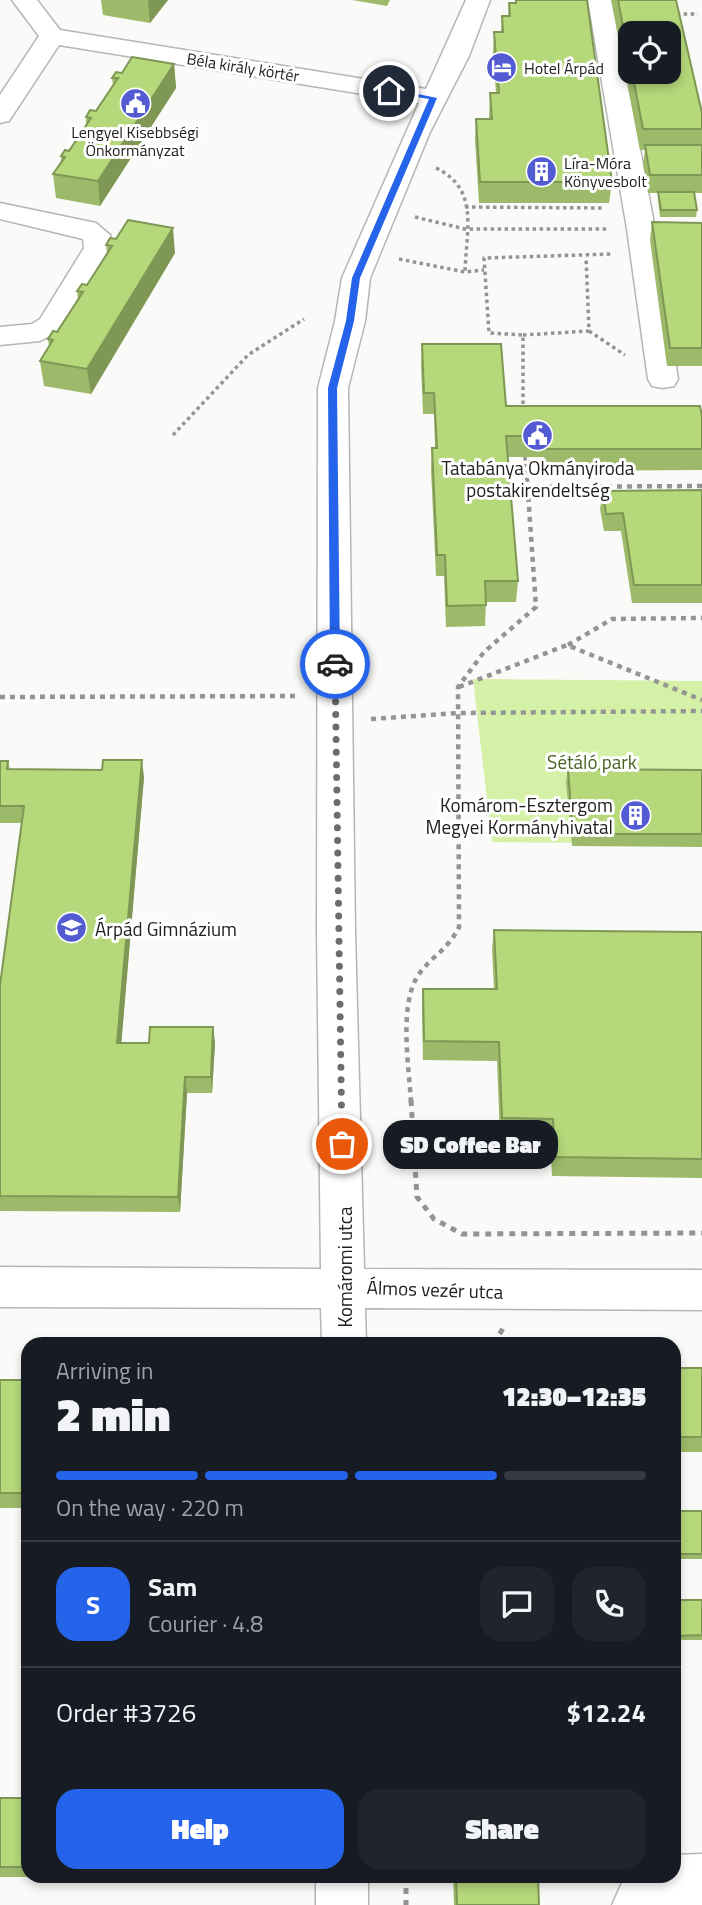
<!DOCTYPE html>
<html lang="en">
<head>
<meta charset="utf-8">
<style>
  body { margin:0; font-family:"Titillium Web",sans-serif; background:#20242c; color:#f1f3f6; height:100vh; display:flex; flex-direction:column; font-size:26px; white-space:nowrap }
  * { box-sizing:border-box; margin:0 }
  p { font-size:23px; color:#9ea1a6 }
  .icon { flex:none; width:38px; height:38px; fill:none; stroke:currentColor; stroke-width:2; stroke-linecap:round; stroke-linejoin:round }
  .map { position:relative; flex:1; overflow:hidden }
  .panel { position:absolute; left:21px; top:1337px; width:660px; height:546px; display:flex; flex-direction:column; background:#171b24; border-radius:21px; box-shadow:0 4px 10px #0003 }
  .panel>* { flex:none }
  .controls { position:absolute; left:618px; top:21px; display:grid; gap:14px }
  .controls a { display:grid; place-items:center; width:63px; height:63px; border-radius:14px; background:#171b24; box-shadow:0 4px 10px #0003; font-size:35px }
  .pin { position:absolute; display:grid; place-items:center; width:60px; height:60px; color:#fff; margin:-30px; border:4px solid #fff; border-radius:50%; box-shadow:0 2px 7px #0007 }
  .courier { position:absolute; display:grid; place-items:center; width:70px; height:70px; margin:-35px; border:5px solid #2563eb; border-radius:50%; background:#fff; color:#222; box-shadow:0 2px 9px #0007 }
  .bubble { position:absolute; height:49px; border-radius:21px; background:#171b24; box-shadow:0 4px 10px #0003; font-size:23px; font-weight:800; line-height:49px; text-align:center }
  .summary em { font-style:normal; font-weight:800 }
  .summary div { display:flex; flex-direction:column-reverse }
  .summary { display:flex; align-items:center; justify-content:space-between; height:119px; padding:0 35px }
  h1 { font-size:46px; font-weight:800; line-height:52px }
  .bar { display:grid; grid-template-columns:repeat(4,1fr); gap:10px 7px; align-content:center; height:84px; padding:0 35px }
  .bar i { height:9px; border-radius:5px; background:#363941 }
  .bar .selected { background:#2563eb }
  .bar p { grid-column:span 4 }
  .line { display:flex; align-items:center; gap:18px; padding:0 35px; border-top:2px solid #363941 }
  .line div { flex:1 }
  .round { display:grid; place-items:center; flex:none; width:74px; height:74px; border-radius:21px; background:#20242c }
  .button { display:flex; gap:14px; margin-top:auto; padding:14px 35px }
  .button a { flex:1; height:80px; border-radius:21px; background:#2563eb; color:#fff; font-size:28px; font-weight:800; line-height:80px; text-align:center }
  .button a+a { background:#20242c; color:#f1f3f6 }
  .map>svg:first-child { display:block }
</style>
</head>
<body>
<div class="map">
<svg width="702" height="1905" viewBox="0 0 702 1905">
  <rect width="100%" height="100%" fill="#fafbf8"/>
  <path fill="#d4f1a7" d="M473 679 702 681V844L492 842Z"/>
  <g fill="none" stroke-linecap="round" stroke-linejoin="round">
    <defs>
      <g id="minor">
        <path d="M12 0H37L60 30 426 89 466 0H490L469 56 430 132 370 278 365 321 348 388 355 931 364 1269 702 1270V1310L365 1308 366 1344H322L321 1308 0 1307V1267L321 1269 317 931 318 388 335 321 342 278 419 103 59 45 9 121 0 123V95L39 36Z"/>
        <path d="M588 0H612L655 229 678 379 674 386 663 388 652 386 648 379 627 229Z"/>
        <path d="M0 203 96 223 110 235 112 248 73 307 63 329 40 341 0 345V327L32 324 40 319 84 248 83 239 0 219Z"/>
        <path d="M702 1854V1905H612L625 1876H674V1855Z"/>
        <rect x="316" y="1876" width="52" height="29"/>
      </g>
    </defs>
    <use href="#minor" stroke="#b5b6b4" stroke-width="3"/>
    <g stroke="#949593" stroke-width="3.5" stroke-dasharray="3.5 3.5" stroke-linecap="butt">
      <path d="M674 0 677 14H698"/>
      <path d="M436 168C480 189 466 231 465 272"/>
      <path d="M465 207 605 208"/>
      <path d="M415 217 465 229H608"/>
      <path d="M399 259 465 272 484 270"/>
      <path d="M589 331 625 355"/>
      <path d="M523 335 589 331 586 257"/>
      <path d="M523 411V335L489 333 484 258 612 254"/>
      <path d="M173 435 248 355 304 319"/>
      <path d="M525 457 527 481"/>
    </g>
    <g stroke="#949593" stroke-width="4.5" stroke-dasharray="5 5" stroke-linecap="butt">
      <path d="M527 487 702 486"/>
      <path d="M568 645 612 619 702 618"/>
      <path d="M459 687 567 645 702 700"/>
      <path d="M0 697 296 696"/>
      <path d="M371 719 458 713 702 711"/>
      <path d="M411 1102C409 1067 399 1008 417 977 429 958 448 950 459 927L458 687 484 652 536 607 527 479"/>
    </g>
    <g stroke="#949593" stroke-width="5" stroke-dasharray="6 6" stroke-linecap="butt">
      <path d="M411 1100 417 1197 434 1219 462 1234 702 1233"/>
      <path d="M493 1344 504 1327"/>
      <path d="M406 1876V1905"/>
    </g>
    <use href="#minor" fill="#fff" fill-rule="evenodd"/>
  </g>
  <g fill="#9cba69" fill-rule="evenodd">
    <path d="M101 0H168L150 23 103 15Z"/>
    <path d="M352 0H390L387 6Z"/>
    <path d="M515 0H587L612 182 609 203H479L475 140 476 119H489L490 93H496L493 53 494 32H501L502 16H508L509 3H515Z"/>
    <path d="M611 0H676L702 113V193H694L697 210 696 217H660L658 199V193H648L643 163 645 150H640ZM630 33 668 72H630Z"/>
    <path d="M174 64 176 88 100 206 56 198 53 174 61 161V156L69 151 86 125V117L96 111 113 85 112 78 122 73Z"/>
    <path d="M652 222 702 223V366H667L650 240Z"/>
    <path d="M106 245 175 253 91 394 44 386 40 361 49 346 48 339 57 332 78 300 77 291 87 285 107 253Z"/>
    <path d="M422 344 506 406 702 417V470L545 471 544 457H508L518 581 516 602H486L485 626 446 627 444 576H436L431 470 432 448H435L434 414H423L421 365Z"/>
    <path d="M702 490V603H632L621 531H604L600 509 603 491Z"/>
    <path d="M0 761H8L10 769 144 777 121 1043H149L213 1027 215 1043 212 1093H187L180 1212 0 1211V985L22 823H0Z"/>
    <path d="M568 769 702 770V847L572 846 566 782Z"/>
    <path d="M494 930 702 932V1178L552 1176 550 1138 500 1137 497 1061 423 1060 422 1008 423 989H494L492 949Z"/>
    <rect x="674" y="1368" width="28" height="84"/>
    <rect x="0" y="1380" width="28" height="128"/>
    <rect x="674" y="1511" width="28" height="48"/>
    <rect x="674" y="1600" width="28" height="40"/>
    <path d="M28 1760V1876L137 1877H0V1798H25Z"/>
    <path d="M453 1876H538L539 1905H454Z"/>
  </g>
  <g fill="#7f9755">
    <path d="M148 0H168L150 23Z"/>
    <path d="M174 64 176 88 100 206 98 181Z"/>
    <path d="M173 228 175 253 91 394 87 369Z"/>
    <path d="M142 760 144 777 120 1059 117 1043Z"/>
    <path d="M213 1027 215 1043 212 1093 211 1077Z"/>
    <path d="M185 1077 187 1093 180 1212 178 1197Z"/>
  </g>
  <g fill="#b5d87a" stroke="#7f9755" stroke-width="2">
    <path d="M516 0H587L612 182H480L476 119H492L490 93H499L494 32H503L502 16H510L509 3H516Z"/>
    <path d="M618 0H676L702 113V129H643L632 72H668V33H630V63Z"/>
    <path d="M132 57 174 64 98 181 53 174 65 157 61 156 65 150 69 151 91 118 86 117 90 110 96 111 118 78H112L116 72 122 73Z"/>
    <path d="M645 145H702V175H650Z"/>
    <path d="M658 192H694L697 210H661Z"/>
    <path d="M128 220 173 228 87 369 40 361 53 340 48 339 53 331 57 332 83 292 77 291 82 284 87 285 112 246 106 245 110 238 116 239Z"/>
    <path d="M652 222 702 223V348H670Z"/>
    <path d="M422 344H501L506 406H700L702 417V449H547L546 436H506L518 581H485L486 605 447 606 445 555H437L432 448H437L434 393H424Z"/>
    <path d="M702 490V585H634L623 513 606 514 603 491Z"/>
    <path d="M103 760H142L117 1043H149L150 1027H213L211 1077H185L178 1197 0 1196V985L24 806H0V761H8L7 769 102 770Z"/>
    <path d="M568 769 702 770V834H573Z"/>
    <path d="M494 930 702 932V1159L555 1157 553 1119 502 1118 499 1042 424 1041 423 989H497Z"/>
    <rect x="674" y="1368" width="28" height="69"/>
    <rect x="0" y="1380" width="28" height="113"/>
    <rect x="674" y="1511" width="28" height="43"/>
    <path d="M674 1600H702V1635L674 1636Z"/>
    <path d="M28 1760V1867H0V1798H25Z"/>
    <path d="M456 1876H538L539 1905H457Z"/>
  </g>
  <path fill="#2563eb" d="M389 88 437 98 360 278 354 321 337 388 340 664 335 667 330 664 328 388 346 321 352 278 429 99 386 92Z"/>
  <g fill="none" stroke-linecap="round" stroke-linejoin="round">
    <path stroke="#6d6d6c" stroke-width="7" stroke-dasharray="0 12.6" d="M335 664 342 1144"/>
  </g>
  <defs>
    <symbol id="hotel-disc" viewBox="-11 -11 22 22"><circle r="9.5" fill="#525bd2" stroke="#fff"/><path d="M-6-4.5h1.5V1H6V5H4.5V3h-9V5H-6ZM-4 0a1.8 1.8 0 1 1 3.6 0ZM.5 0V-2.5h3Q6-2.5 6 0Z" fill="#fff"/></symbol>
    <symbol id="civic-disc" viewBox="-11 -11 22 22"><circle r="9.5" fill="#525bd2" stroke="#fff"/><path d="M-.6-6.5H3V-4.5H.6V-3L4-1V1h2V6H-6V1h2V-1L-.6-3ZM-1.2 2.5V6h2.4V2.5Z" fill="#fff"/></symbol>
    <symbol id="building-disc" viewBox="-11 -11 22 22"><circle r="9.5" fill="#525bd2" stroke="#fff"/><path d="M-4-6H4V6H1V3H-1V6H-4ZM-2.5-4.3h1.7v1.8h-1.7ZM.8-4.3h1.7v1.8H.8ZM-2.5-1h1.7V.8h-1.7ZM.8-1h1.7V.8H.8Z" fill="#fff"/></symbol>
    <symbol id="school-disc" viewBox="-11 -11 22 22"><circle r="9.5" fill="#525bd2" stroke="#fff"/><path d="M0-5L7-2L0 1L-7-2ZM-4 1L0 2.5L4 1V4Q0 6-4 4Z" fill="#fff"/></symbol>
  </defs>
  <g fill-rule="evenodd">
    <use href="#hotel-disc" x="484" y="50" width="35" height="35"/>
    <use href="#civic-disc" x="118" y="86" width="35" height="35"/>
    <use href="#building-disc" x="524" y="154" width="35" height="35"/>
    <use href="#civic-disc" x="520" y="418" width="35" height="35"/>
    <use href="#building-disc" x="618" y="798" width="35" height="35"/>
    <use href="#school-disc" x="54" y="910" width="35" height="35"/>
  </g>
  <g text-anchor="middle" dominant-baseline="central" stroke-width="6" stroke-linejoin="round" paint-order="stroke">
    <g font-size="16" fill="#212120" stroke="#fff">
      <text transform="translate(243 67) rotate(9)">Béla király körtér</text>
    </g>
    <g font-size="16" fill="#212120" stroke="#fff" text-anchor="start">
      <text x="524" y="68">Hotel Árpád</text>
      <text x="135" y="132" text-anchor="middle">Lengyel Kisebbségi<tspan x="135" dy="18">Önkormányzat</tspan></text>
      <text x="564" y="163">Líra-Móra<tspan x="564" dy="18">Könyvesbolt</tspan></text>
    </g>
    <g font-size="19" fill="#212120" stroke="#fff">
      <text x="538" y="467">Tatabánya Okmányiroda<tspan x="538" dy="22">postakirendeltség</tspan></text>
      <text x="613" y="804" text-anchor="end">Komárom-Esztergom<tspan x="613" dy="22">Megyei Kormányhivatal</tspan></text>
      <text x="95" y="928" text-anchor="start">Árpád Gimnázium</text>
    </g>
    <g font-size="19" fill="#4b6120" stroke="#fff">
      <text x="592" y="761">Sétáló park</text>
    </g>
    <g font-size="19" fill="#212120" stroke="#fff">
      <text transform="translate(344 1267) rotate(-90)">Komáromi utca</text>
      <text transform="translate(435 1289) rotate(2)">Álmos vezér utca</text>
    </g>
  </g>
</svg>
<div class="controls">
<a><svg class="icon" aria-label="locate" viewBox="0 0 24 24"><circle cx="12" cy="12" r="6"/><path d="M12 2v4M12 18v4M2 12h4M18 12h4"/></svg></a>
</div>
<div class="pin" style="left:342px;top:1144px;background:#ea580c"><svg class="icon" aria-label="bag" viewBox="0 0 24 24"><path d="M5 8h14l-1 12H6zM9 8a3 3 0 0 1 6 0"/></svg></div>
<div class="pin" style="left:389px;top:91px;background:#1f2937"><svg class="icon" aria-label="home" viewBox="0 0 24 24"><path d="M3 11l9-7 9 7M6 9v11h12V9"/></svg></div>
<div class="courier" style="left:335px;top:664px"><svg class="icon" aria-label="car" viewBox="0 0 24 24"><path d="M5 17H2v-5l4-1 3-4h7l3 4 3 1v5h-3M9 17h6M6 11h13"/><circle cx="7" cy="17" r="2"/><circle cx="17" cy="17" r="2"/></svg></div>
<div class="bubble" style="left:383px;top:1120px;width:175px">SD Coffee Bar</div>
<section class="panel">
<div class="summary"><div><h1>2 min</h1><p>Arriving in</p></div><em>12:30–12:35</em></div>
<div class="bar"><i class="selected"></i><i class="selected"></i><i class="selected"></i><i></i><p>On the way · 220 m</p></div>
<div class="line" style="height:126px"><b class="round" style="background:#2563eb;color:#fff">S</b><div><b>Sam</b><p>Courier · 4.8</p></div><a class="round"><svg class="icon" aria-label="chat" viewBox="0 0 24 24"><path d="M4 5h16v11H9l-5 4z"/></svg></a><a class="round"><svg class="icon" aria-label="phone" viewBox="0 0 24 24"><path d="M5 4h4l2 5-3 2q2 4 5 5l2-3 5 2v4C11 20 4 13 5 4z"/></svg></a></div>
<div class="line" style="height:91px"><div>Order #3726</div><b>$12.24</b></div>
<div class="button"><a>Help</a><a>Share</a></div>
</section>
</div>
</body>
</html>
